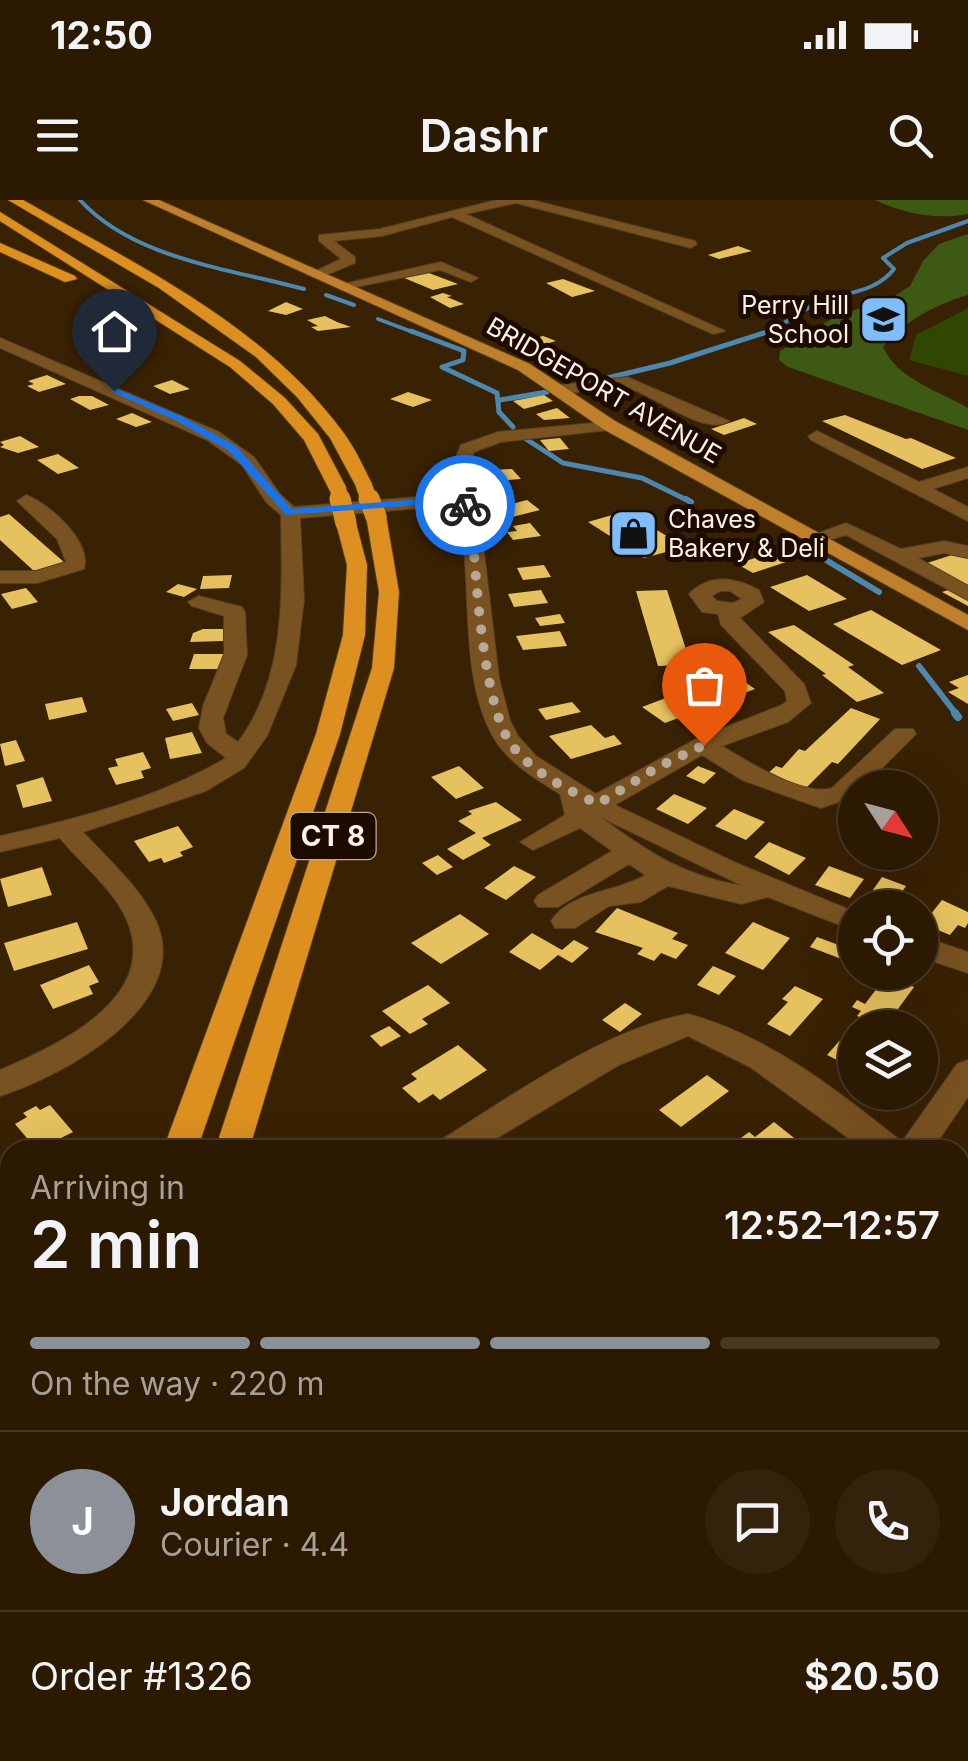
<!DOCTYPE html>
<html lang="en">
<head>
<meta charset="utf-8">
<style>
  body { margin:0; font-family:Inter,sans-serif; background:#33220c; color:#f1f3f6; height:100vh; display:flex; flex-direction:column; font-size:38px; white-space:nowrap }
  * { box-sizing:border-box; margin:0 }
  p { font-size:32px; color:#a6a099 }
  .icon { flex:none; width:55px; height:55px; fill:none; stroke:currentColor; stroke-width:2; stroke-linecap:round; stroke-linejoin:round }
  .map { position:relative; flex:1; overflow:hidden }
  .details { position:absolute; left:0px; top:940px; width:970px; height:622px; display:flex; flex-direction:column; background:#2b1902; border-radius:30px 30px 0 0; box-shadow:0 10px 40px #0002,0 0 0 2px #473824 }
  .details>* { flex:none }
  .needle { width:65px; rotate:126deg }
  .tools { position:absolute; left:838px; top:570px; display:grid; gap:20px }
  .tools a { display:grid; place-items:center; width:100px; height:100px; border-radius:50%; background:#2b1902; box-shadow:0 10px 40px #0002,0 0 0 2px #473824; font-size:50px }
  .pin { position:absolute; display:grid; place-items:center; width:85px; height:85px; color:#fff; margin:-102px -42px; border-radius:50% 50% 50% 0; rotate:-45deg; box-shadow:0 0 10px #0007 }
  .pin .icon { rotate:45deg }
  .courier { position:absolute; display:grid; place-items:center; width:100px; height:100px; margin:-50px; border:8px solid #1a73e8; border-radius:50%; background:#fff; color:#222; box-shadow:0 2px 12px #0007 }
  .overview em { font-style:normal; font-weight:600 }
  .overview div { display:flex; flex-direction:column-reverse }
  .overview { display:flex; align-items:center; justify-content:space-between; height:170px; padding:0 30px }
  h1 { font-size:65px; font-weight:600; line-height:75px }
  .bar { display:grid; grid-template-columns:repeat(4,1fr); gap:15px 10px; align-content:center; height:120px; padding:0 30px }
  .bar i { height:12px; border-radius:8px; background:#473824 }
  .bar .current { background:#8c9099 }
  .bar p { grid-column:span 4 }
  .line { display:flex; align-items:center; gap:25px; padding:0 30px; border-top:2px solid #473824 }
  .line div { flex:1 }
  .round { display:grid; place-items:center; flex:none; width:105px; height:105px; border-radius:52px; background:#33220c }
  .status { display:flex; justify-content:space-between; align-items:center; height:70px; padding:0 50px; background:#2b1902; direction:ltr }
  .status svg { height:28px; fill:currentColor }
  header { display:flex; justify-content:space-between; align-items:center; height:130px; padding:0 30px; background:#2b1902; font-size:45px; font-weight:600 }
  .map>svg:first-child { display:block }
</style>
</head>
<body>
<div class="status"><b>12:50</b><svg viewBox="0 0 49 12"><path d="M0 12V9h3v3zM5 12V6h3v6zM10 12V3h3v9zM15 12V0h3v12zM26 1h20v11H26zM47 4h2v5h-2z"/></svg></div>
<header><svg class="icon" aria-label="menu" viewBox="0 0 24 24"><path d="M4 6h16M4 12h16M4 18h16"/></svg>Dashr<svg class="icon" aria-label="search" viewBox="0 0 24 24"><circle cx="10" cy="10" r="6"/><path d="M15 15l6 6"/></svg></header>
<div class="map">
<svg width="968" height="1561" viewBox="0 0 968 1561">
  <rect width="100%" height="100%" fill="#392103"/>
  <path fill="#2f4701" d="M968 108V176L909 160 916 135Z"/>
  <g fill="#3e5914">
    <path d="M875 0H968V14C935 20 906 14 875 0Z"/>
    <path d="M968 34V95C936 104 903 122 883 147 897 179 939 191 968 208V230L788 167 779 160 780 151 836 116 890 99 910 86 923 61 939 44Z"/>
  </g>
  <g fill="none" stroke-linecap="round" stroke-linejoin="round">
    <g stroke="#4c87af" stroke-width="4">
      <path d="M80 0C133 59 231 69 304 89"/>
      <path d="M326 95 354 105"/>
      <path d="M378 119 418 134"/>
      <path d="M762 134C780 128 793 116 810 107 838 91 873 96 894 69L883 58 907 43 968 21"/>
    </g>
    <g stroke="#4c87af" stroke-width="5">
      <path d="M411 131 464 151 463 160 442 167 497 193 499 212 513 227"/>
      <path d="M582 184 670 163 770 131"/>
      <path d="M500 200 547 192"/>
      <path d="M526 239 563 263 642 278 691 302"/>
    </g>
    <g stroke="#4c87af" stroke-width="6">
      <path d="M686 299 691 302"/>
      <path d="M821 357 879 392"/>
      <path d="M919 466 957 515"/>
    </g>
    <path stroke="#4c87af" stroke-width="8" d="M955 513 958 517"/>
  </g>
  <g fill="#e6c15f">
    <path d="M738 46 752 51 719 59 708 55Z"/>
    <path d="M421 70 458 84 433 90 397 75Z"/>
    <path d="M563 79 595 91 572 97 546 83Z"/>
    <path d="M443 93 452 96 447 97 464 104 450 108 430 97Z"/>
    <path d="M286 102 303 109 286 115 268 111Z"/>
    <path d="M325 116 337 122 351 127 318 131 311 127 318 126 307 120Z"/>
    <path d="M543 136 556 141 529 149 516 143Z"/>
    <path d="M561 155 570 156 579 161 555 167 542 160Z"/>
    <path d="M47 175 66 184 39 192 27 186 34 184 28 181Z"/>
    <path d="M172 180 190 189 170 194 153 186Z"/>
    <path d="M408 192 432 200 413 207 390 199Z"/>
    <path d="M544 195 553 201 524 209 513 201Z"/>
    <path d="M79 196H92L109 205 90 210 70 199Z"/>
    <path d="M557 208 570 218 544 220 536 214Z"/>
    <path d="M132 213 152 222 136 227 116 219Z"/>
    <path d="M845 215 906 239 911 238 956 258 922 269 822 221Z"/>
    <path d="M744 218 757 224 724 235 711 229Z"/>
    <path d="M20 236 39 247 18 253 0 247 4 245 0 242Z"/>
    <path d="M560 238 569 249 549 251 540 240Z"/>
    <path d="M58 254 79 268 58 274 37 260Z"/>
    <path d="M512 269 521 279 497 281 493 270Z"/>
    <path d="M527 300 540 310 508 318 496 308Z"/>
    <path d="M626 311 678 343 672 345 677 349 644 358 588 322Z"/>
    <path d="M9 314 65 363 35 372 0 340V317Z"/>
    <path d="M530 323 541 336 513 340 507 332 517 331 513 326Z"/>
    <path d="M770 353 786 362 753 373 737 364Z"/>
    <path d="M958 353 968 358V406L942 392 963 385 924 364Z"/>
    <path d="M544 365 551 377 523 380 517 368Z"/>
    <path d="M232 375 229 388 200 389 203 376Z"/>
    <path d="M807 375 847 399 809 411 770 387Z"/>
    <path d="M178 384 197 389 184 397 166 392Z"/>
    <path d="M26 388 38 402 12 409 1 394Z"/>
    <path d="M541 390 548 403 514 407 508 394Z"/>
    <path d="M667 390 691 465 658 466 636 391Z"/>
    <path d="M871 410 941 450 902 465 833 424Z"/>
    <path d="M560 414 565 423 540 426 535 418Z"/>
    <path d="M794 425 854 465 848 467 884 493 857 502 822 475 826 474 768 432Z"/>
    <path d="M203 429H226L223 441 190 442 193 433Z"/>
    <path d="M560 431 567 446 523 450 516 436Z"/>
    <path d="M194 454H226L221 469H189Z"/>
    <path d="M732 473 755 489 665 523 642 507Z"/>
    <path d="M968 475V504L948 492 959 488 949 482Z"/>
    <path d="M82 497 87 512 49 520 45 504Z"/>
    <path d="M572 502 581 512 546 520 538 509Z"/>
    <path d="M192 503 199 515 173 521 166 509Z"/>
    <path d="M851 508 880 519 838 564 832 562 804 590 766 575 776 566 782 568 799 549 805 551Z"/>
    <path d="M591 525 605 538 614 535 622 544 571 559 549 536Z"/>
    <path d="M192 532 202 553 170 559 165 538Z"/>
    <path d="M16 540 25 561 5 566 0 544Z"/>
    <path d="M143 552 151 568 141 571 144 578 116 585 108 568 118 566 115 559Z"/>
    <path d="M459 566 484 588 456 599 431 577Z"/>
    <path d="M698 566 716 573 704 584 686 576Z"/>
    <path d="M43 577 52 601 23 608 16 585Z"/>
    <path d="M674 594 707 608 688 624 656 609Z"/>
    <path d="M496 602 522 620 482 638 491 645 463 660 447 649 476 633 458 621 472 614 468 611Z"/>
    <path d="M734 609 765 622 746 640 715 626Z"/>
    <path d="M178 626 193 647 180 652 183 656 164 663 161 658 149 662 134 641Z"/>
    <path d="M769 642 806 658 789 675 754 657Z"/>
    <path d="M438 655 453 667 437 675 422 663Z"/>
    <path d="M514 666 536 677 506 700 484 688Z"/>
    <path d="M829 666 864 679 850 698 815 685Z"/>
    <path d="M42 667 52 695 8 707 0 679Z"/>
    <path d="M882 677 906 686 891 708 864 703Z"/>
    <path d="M942 700 968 712V723L965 728 958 725 950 735 923 724Z"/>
    <path d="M617 708 678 733 672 739 688 745 676 759 661 753 654 761 637 754 643 748 595 732Z"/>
    <path d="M460 714 489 734 441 764 411 743Z"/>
    <path d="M77 722 88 749 14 771 4 743Z"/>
    <path d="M753 722 790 738 763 770 725 753Z"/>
    <path d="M532 733 562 750 574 740 589 748 572 763 558 755 540 770 509 752Z"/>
    <path d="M817 737 855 751V758L852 763 810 747Z"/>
    <path d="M89 765 99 782 89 786 93 794 53 809 40 785Z"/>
    <path d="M713 766 736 776 719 795 697 785Z"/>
    <path d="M887 775 914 787 898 809 914 816 912 819 920 822 916 828H896L883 822 880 826 857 816 861 811 852 807 857 800 865 804Z"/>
    <path d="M428 785 450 803 422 819 428 824 410 834 382 811Z"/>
    <path d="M795 786 823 799 790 836 767 824 788 802 782 799Z"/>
    <path d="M625 803 642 814 620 832 602 820Z"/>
    <path d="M389 826 401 836 381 847 370 836Z"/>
    <path d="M849 830 855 833V869L827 855Z"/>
    <path d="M458 845 487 870 440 900 433 894 419 903 402 888 417 879 411 874Z"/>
    <path d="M707 875 729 891 681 927 659 910Z"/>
    <path d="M50 905 73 932 37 950 15 924 27 917 23 913 36 906 40 910Z"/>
    <path d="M774 922 803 945 796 950 729 947 749 932 755 937Z"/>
    <path d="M960 1072 968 1078V1110L960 1119Z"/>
    <path d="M960 1228 968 1234V1301L960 1295Z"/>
    <path d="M719 1552H780L771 1561H726Z"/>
  </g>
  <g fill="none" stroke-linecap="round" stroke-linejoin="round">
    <defs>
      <g id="minor">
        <path d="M496 0H532L695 41 697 44 691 48 516 3 466 14 725 131 713 134 452 17 382 36 334 41 355 57V63L319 78 307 75 341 59 319 41V35L380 29Z"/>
        <path d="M441 62 478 78 471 82 440 70 341 90 334 86Z"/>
        <path d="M0 138 219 232 254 257 280 294 294 307 454 294 451 269 461 245 498 232 615 221V229L609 230 501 242 474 252 470 279 482 335 499 478 510 520 518 536 536 556 596 594 698 538 782 505 787 501 785 491 721 425 718 414 702 412 689 394C710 373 735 377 759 390L764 402 740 418 804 484 811 503 788 522 722 546C747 561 803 597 832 588L895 529H913L916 534 862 588H855L850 598 821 608 812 605 742 580 702 555 615 605 734 662 855 712V731L768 697 741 704 668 686 641 702 609 706 575 728H555L551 721C572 690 616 693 645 675L629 664 558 707H538L534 701 538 695 612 651 580 628 533 650 520 642 565 615 560 594C537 580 510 564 495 540 456 475 475 377 457 305L300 318 304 400 296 465 267 536 244 568 206 591 83 632C108 659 140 687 156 721 194 804 64 876 0 896V870C56 846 158 800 128 723 116 691 81 664 60 638L0 652V636C77 619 158 598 226 558L207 543 199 528 203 506 224 455V416L192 406 188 402 199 396 242 407 245 412 247 455 223 518 226 534 238 542C287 477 282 391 281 315L266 302 242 265 207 240 0 148ZM720 391H730L742 399 733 403 717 401 712 396ZM600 617 743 686C681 675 650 653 600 617Z"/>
        <path d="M627 177 729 221C706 238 649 192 625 187 607 184 578 193 560 195L552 190 560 185Z"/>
        <path d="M817 231 919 282 968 267V278L933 289 968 307V321L811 240 808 236Z"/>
        <path d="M26 295C50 304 92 342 84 369L37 383H0V371H36L66 362 57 339 17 301Z"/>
        <path d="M846 323 901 349 944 341 968 346V358L944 353 918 358 968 386V400L846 335 815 344 805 338Z"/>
        <path d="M920 736 968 752V773L920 757Z"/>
        <path d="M688 814C767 835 839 891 902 942L957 864 968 860V897L932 950H865L750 867 688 836 619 865 477 950H434L439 941C512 896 604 829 688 814Z"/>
        <path d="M960 985 968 988V1018L960 1015Z"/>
        <path d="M960 1342 968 1346V1392L960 1389Z"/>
        <path d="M968 1506V1561H953L941 1552H960V1509Z"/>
        <path d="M603 1552H656L659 1561H607Z"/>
      </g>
      <path id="major" d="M143 0H159L530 164 615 221 968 415V430L603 229 518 170Z"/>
      <g id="highway">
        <path d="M8 0H23C137 65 263 124 343 232 355 248 364 268 373 286L370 290H358L330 238 297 197 256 157 159 88Z"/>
        <path d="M0 12 240 161 285 198 318 234 347 289 345 293H331L304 240 273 204 230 167 0 21Z"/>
        <path d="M0 43 75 76 77 79 65 82 0 52Z"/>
        <path d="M376 310 386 316 399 392 394 468 249 950H215L372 468 379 392 366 316Z"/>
        <path d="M346 317 356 323 367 365 365 435 340 534 197 950H163L316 534 343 435 347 365 336 323Z"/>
        <path d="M10 1406V1477L0 1481V1411Z"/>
        <path d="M15 1552H63L60 1561H12Z"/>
      </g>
    </defs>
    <use href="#minor" stroke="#543e23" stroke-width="2"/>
    <use href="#major" stroke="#543e23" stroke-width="2"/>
    <use href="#highway" stroke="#543e23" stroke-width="2"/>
    <use href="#minor" fill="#795221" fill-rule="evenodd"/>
    <use href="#major" fill="#c07f2a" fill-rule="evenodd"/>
    <use href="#highway" fill="#dd8f20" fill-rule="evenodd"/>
    <defs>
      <g id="highway-bridge-far1">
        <path d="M364 286 370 302"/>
        <path d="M338 289 341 302"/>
      </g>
      <g id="highway-bridge">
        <path d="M340 299 346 323"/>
        <path d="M369 299 376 316"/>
      </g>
    </defs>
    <use href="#highway-bridge-far1" stroke="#543e23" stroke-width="18" stroke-linecap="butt"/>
    <use href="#highway-bridge" stroke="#543e23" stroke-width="22" stroke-linecap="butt"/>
    <use href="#highway-bridge-far1" stroke="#dd8f20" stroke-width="16"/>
    <use href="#highway-bridge" stroke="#dd8f20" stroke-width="21"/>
  </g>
  <path fill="#1a73e8" d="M117 189 183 217 236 246 292 309 462 296 470 305 461 307 459 302 286 315 229 251 177 221 110 191Z"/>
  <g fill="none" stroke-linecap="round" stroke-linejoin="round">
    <path stroke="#b8a897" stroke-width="10" stroke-dasharray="0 18" d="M465 305 472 326C476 377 483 512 514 548 535 574 568 590 598 604L658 567 704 545"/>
  </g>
  <defs>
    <symbol id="school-square" viewBox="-11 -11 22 22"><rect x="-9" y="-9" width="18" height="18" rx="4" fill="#7fbdfa" stroke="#1d0b00"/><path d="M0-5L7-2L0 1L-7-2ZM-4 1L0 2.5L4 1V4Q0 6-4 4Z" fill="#111"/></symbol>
    <symbol id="shop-square" viewBox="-11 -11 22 22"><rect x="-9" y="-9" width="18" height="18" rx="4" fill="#7fbdfa" stroke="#1d0b00"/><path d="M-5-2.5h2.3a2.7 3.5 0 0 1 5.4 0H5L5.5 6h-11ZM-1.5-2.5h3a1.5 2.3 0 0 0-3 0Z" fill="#111"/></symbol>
  </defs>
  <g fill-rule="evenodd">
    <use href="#school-square" x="856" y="92" width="55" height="55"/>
    <use href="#shop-square" x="606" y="306" width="55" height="55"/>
  </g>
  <g text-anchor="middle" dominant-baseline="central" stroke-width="10" stroke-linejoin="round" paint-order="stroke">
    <g font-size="25" fill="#fcf1e6" stroke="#1d0b00" text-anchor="end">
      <text x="849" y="105">Perry Hill<tspan x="849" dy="29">School</tspan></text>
      <text x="668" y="319" text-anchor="start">Chaves<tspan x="668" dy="29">Bakery &amp; Deli</tspan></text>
    </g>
    <g font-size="25" fill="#fcf1e6" stroke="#1d0b00">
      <text transform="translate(604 190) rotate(30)">BRIDGEPORT AVENUE</text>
    </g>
    <rect fill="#1d0b00" stroke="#b9aca1" stroke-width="2.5" x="290.5" y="613" width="85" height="46" rx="8"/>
    <g font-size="28" font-weight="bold" fill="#fcf1e6">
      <text x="333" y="636">CT 8</text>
    </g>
  </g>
</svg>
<div class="tools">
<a><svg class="needle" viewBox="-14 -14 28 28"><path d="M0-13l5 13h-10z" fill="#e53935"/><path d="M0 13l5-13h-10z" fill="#a6a099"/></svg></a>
<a><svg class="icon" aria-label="locate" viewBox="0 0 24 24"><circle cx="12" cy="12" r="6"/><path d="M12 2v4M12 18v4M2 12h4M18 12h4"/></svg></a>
<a><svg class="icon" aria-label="layers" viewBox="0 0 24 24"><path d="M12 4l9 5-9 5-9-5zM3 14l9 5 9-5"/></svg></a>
</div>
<div class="pin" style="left:704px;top:545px;background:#ea580c"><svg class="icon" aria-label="bag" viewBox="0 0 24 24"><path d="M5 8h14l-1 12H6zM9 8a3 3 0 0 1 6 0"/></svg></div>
<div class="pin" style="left:114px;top:191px;background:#1f2937"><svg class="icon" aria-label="home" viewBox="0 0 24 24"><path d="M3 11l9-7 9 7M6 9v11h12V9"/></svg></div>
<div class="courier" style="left:465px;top:305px"><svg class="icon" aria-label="bike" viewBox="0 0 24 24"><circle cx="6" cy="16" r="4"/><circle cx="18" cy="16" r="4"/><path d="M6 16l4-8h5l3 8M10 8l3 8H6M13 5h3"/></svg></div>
<section class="details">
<div class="overview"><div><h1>2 min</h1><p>Arriving in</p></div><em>12:52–12:57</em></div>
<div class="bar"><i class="current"></i><i class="current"></i><i class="current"></i><i></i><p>On the way · 220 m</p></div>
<div class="line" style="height:180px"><b class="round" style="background:#8c9099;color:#fff">J</b><div><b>Jordan</b><p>Courier · 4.4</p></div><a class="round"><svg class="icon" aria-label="chat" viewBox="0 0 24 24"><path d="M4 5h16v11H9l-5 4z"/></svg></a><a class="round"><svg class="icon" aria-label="phone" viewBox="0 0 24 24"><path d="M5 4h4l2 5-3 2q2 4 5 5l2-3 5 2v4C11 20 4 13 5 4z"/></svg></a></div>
<div class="line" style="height:130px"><div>Order #1326</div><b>$20.50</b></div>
</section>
</div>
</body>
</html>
